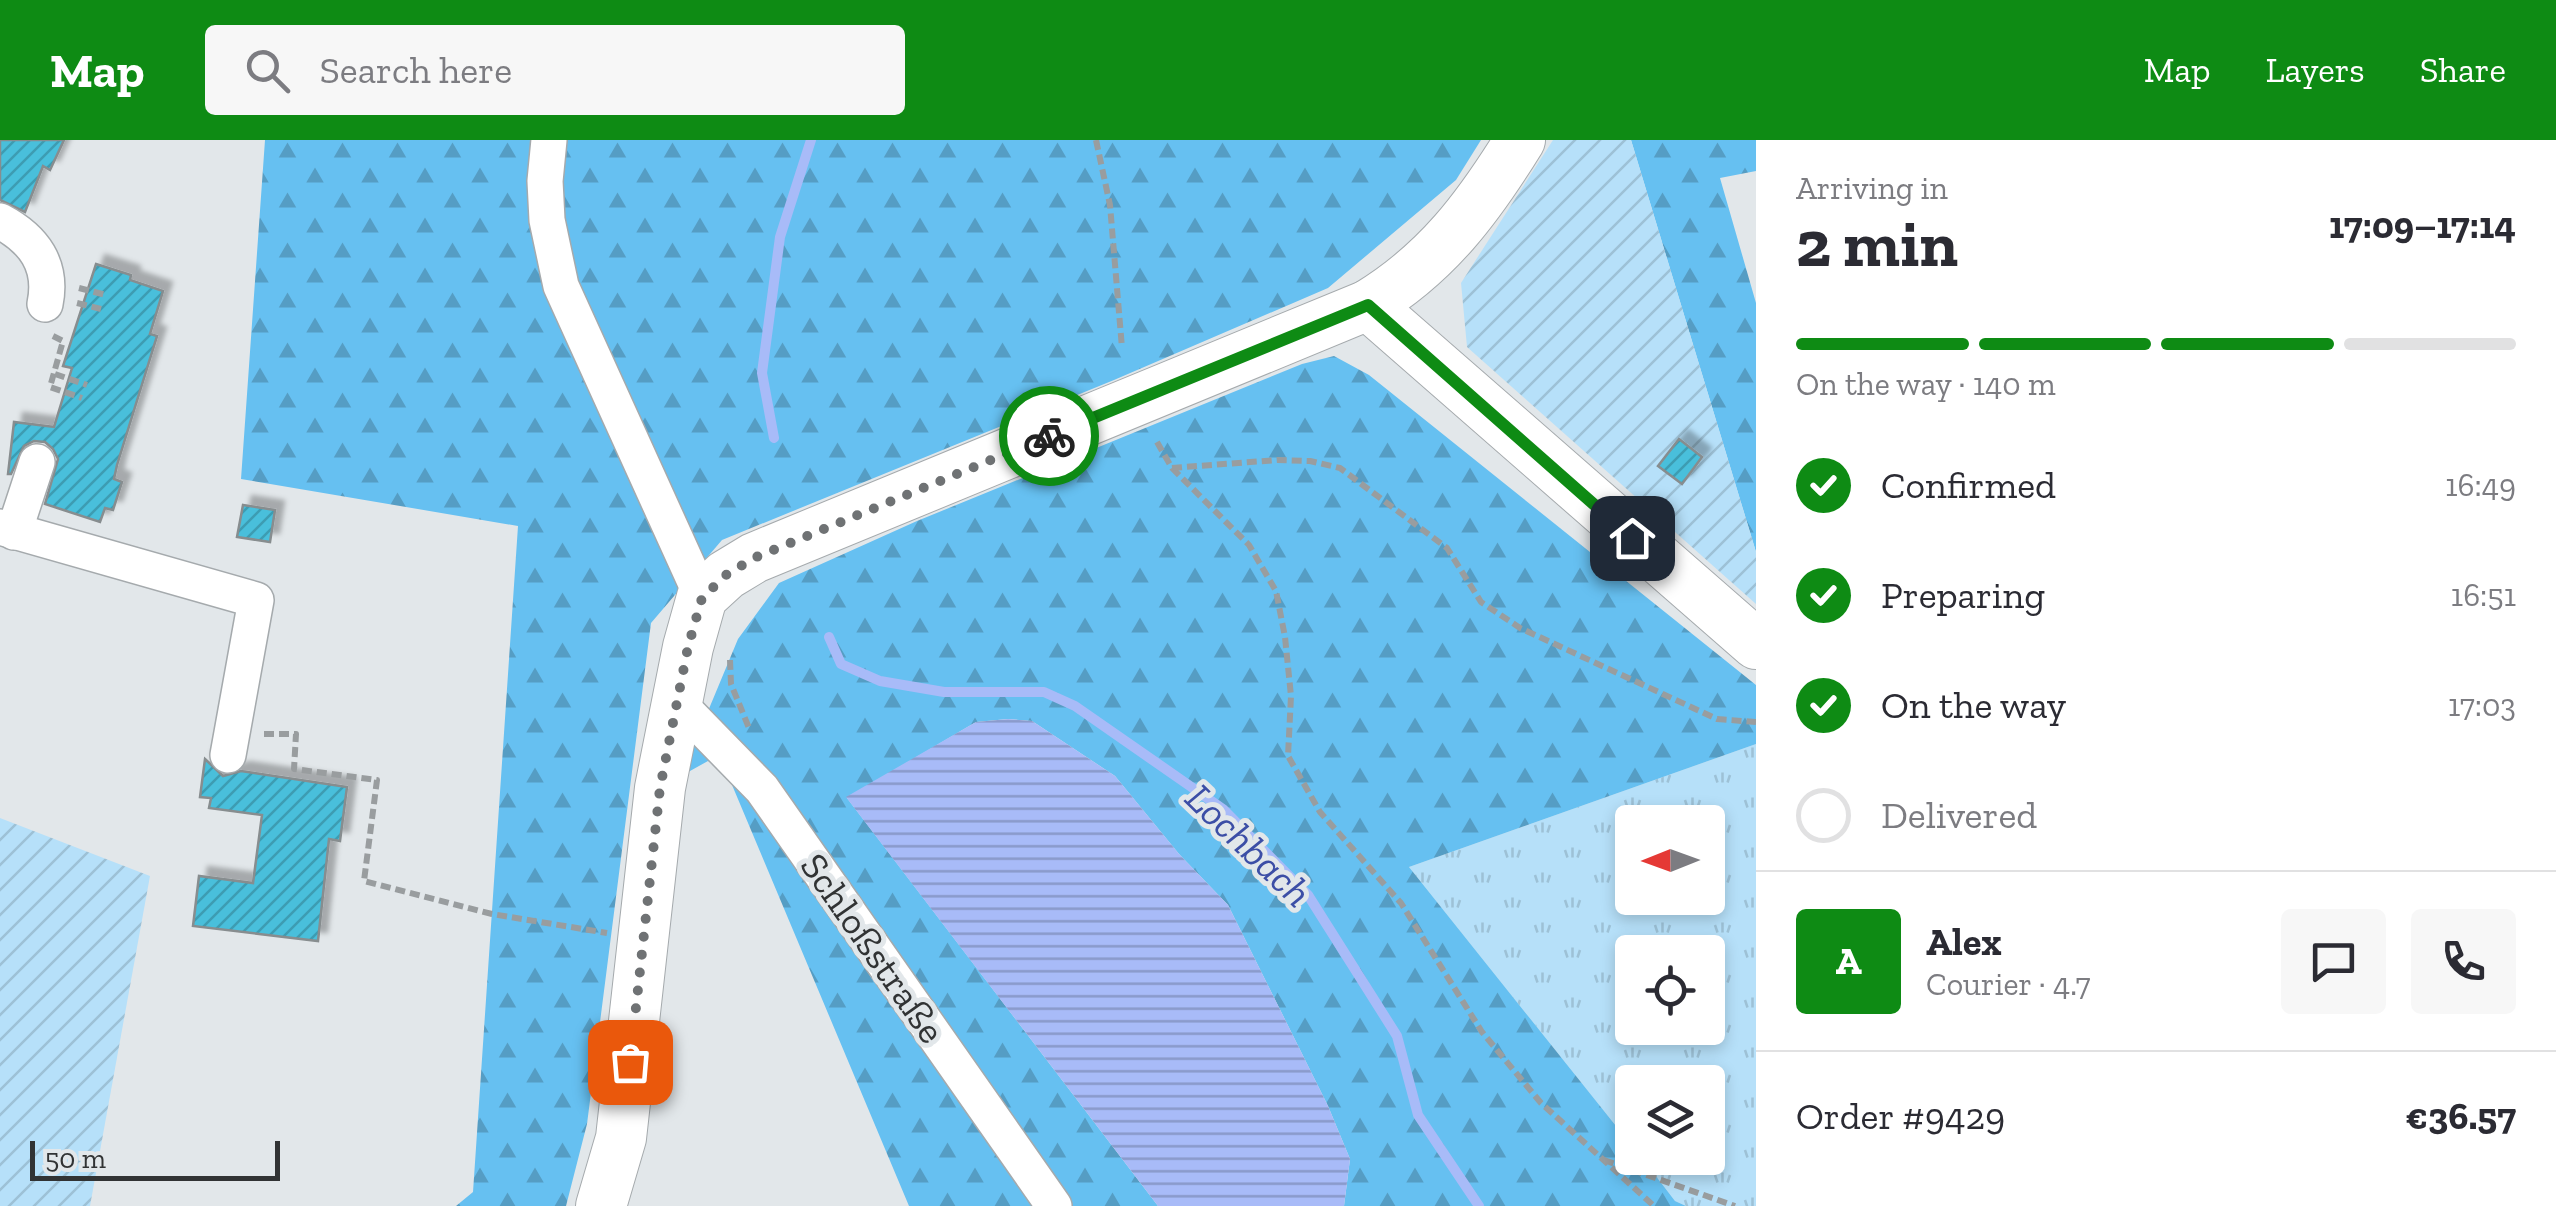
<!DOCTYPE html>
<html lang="en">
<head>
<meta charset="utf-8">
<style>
  body { margin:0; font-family:"Zilla Slab",serif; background:#f7f7f7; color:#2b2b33; height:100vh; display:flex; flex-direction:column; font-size:38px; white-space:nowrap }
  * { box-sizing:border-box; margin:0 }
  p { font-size:32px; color:#7c7c81 }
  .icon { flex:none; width:55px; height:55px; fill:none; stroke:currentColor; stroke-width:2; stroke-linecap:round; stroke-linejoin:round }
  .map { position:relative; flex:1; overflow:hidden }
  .panel { display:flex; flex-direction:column; background:#fff; width:800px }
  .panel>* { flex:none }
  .needle { width:65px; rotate:269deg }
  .buttons { position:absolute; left:1615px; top:665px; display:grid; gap:20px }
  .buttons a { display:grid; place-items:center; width:110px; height:110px; border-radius:10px; background:#fff; box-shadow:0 5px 15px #0003; font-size:50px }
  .scale { position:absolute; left:30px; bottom:25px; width:250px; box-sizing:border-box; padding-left:10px; border:5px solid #313334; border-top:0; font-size:28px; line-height:35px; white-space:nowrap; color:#313334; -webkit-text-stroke:8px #e2e7ea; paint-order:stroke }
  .pin { position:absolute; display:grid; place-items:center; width:85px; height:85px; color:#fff; margin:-42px; border-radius:20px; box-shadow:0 5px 15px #0006 }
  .courier { position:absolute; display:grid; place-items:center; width:100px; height:100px; margin:-50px; border:8px solid #0e8b14; border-radius:50%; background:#fff; color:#222; box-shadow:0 2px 12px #0007 }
  .head em { font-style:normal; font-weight:700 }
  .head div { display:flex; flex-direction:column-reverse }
  .head { display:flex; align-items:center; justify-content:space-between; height:170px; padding:0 40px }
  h1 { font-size:65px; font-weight:700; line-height:75px }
  .bar { display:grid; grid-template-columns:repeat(4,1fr); gap:15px 10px; align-content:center; height:120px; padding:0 40px }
  .bar i { height:12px; border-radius:8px; background:#e1e1e2 }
  .bar .selected { background:#0e8b14 }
  .bar p { grid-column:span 4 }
  .line { display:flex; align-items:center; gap:25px; padding:0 40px; border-top:2px solid #e1e1e2 }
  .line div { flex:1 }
  .round { display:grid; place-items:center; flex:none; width:105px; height:105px; border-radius:10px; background:#f7f7f7 }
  ol { padding:0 40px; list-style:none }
  li { display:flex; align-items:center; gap:30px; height:110px }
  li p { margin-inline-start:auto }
  li .icon { padding:10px; border-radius:50%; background:#0e8b14; color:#fff; stroke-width:4 }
  li:last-child { color:#7c7c81 }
  li i { width:55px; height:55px; border:5px solid #e1e1e2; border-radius:50% }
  header { display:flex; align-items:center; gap:60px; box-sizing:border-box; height:140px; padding:0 50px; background:#0e8b14; color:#fff }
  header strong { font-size:48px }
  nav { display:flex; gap:55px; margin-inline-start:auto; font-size:35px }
  .search { width:700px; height:90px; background:#f7f7f7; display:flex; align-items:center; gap:25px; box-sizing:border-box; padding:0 35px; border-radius:10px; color:#7c7c81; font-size:38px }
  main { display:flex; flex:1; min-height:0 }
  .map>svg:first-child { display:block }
</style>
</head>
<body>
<header>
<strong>Map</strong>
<div class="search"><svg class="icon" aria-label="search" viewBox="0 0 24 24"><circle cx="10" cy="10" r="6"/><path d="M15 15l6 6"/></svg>Search here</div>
<nav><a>Map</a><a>Layers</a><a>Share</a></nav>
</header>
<main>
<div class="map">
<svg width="1756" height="1066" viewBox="0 0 1756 1066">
  <defs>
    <pattern id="grass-tufts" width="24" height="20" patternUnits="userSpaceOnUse" patternTransform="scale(2.5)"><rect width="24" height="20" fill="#b6e0f9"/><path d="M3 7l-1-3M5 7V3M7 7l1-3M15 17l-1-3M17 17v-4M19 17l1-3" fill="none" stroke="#9dc1d6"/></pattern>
    <pattern id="forest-firs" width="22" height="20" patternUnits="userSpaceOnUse" patternTransform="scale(2.5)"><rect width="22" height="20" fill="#66c0f1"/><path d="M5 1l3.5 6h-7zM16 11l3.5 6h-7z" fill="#559dc4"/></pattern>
    <pattern id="garden-furrows" width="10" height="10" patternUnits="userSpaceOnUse" patternTransform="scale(2.5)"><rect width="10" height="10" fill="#b6e0f9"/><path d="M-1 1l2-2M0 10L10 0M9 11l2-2" fill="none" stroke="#9dc1d6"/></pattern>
    <pattern id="water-rules" width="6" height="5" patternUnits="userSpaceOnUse" patternTransform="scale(2.5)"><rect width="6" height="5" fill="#a8bbf8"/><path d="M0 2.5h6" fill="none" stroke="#8999ca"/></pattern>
    <pattern id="building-hatch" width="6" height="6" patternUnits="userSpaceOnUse" patternTransform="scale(2.5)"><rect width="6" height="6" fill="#48bfdb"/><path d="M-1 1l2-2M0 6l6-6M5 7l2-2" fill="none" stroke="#3d9cb2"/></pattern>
    <filter id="shadow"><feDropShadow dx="9" dy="-9" stdDeviation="2.5" flood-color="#0004"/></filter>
  </defs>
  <rect width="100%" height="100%" fill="#e2e7ea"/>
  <path fill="url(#grass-tufts)" fill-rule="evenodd" d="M1756 604V1066H1686L1675 1061 1642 1018H1708V942H1632V1006L1409 727ZM1632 682H1708V758H1632ZM1632 812H1708V888H1632Z"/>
  <g fill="url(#forest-firs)">
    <path d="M265 0H1481L1456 40 1328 148 1114 240 722 400 651 483 587 984 566 1066H456L473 1052 518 386 241 339Z"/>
    <path d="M1631 0H1756V31L1720 38 1756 163V412Z"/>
    <path d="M1334 216 1369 235 1756 545V604L1409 727 1632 1006V1018H1642L1675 1061 1686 1066H1344L1350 1019 1328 966 1228 765 1179 714 1115 636 1032 581 1008 579 976 582 847 658 1158 1066H909L727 633 708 621 681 636 738 499 779 443 917 381 1302 224Z"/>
  </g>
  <g fill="url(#garden-furrows)">
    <path d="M1553 0H1631L1756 412V464L1467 207 1461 143Z"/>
    <path d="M0 678 150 736 90 1066H0Z"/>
  </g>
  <path fill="url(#water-rules)" d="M1008 579 1032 581 1115 636 1179 714 1228 765 1328 966 1350 1019 1344 1066H1158L846 657 976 582Z"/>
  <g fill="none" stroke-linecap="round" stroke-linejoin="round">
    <g stroke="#a8bbf8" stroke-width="10">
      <path d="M774 298 762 233 780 97 811 0"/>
      <path d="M829 497 841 524 880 541 944 552H1044L1075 566 1223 669 1308 755 1397 896 1418 975 1479 1066"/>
    </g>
  </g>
  <g fill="url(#building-hatch)" stroke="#878d8f" stroke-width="2.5" filter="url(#shadow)">
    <path d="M0 0H64L50 30 43 26 25 72 0 60Z"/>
    <path d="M96 124 131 135 130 140 163 151 150 194 157 196 117 325 114 339 122 342 113 370 105 368 100 382 45 364 58 319 53 309 45 302 34 301 24 306 11 334H8L14 282 54 287 72 228 63 226Z"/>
    <path d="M1679 299 1702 317 1682 344 1658 326Z"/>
    <path d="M243 365 275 370 270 402 237 397Z"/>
    <path d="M205 619 223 636 241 631 347 647 340 701 329 699 318 801 193 786 199 736 253 743 262 675 209 668 211 658 200 657Z"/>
  </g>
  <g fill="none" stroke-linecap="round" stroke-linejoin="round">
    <defs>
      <g id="street">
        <path d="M549 0 545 41 547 80 561 146 702 457"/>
        <path d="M0 81C34 99 53 125 45 164"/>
        <path d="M0 387 256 460 228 615"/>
        <path d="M14 392 37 322"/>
        <path d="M677 562 762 649 1054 1066"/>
      </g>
      <g id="secondary">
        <path d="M1368 165 1756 504"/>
        <path d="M601 1066 621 998 660 648 688 507 702 457 726 435 754 418 1368 165C1437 123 1478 68 1520 0"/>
      </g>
    </defs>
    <use href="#street" stroke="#a5aaad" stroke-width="38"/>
    <use href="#secondary" stroke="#a5aaad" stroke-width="52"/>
    <g stroke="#999d9f" stroke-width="6" stroke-dasharray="10 5" stroke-linecap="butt">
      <path d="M1096 0 1110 65 1122 208"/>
      <path d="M79 148 106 155"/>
      <path d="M77 163 101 169"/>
      <path d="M53 196 63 201 50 247 82 258"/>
      <path d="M55 234 87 245"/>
      <path d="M1157 302 1172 328 1249 405 1276 451 1285 497 1291 556 1288 616 1320 672 1401 763 1482 892 1541 963 1654 1066"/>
      <path d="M1172 328 1277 320 1310 321 1340 328 1447 408 1481 462 1520 488 1717 579 1756 582"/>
      <path d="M730 520 731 544 749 588"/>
      <path d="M264 594H296L294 629 377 640 364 741 492 774 607 793"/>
      <path d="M1604 1020 1735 1066"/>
    </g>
    <use href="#street" stroke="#fff" stroke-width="35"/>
    <use href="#secondary" stroke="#fff" stroke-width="50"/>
  </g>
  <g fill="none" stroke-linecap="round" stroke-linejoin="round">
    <path stroke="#6f7274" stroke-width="10" stroke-dasharray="0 18" d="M630 922 660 648 688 507 702 458 726 435 754 418 1049 296"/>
    <path stroke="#0e8b14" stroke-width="12" d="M1049 296 1368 165 1632 398"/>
  </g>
  <g text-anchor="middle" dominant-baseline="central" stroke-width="10" stroke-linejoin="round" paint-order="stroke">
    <g font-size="38" fill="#313334" stroke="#e2e7ea">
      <text transform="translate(873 808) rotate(55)">Schloßstraße</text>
    </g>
    <g font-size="40" font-style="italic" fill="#3c4ea6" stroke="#e2e7ea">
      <text transform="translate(1249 705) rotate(44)">Lochbach</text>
    </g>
  </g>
</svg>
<div class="buttons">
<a><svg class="needle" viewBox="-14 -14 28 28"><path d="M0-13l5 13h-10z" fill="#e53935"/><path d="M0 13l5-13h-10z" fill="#7c7c81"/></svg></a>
<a><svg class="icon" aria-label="locate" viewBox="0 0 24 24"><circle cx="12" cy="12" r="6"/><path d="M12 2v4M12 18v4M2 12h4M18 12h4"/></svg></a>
<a><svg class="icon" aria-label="layers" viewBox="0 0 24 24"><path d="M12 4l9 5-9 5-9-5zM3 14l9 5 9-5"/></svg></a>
</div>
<div class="scale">50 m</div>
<div class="pin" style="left:630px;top:922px;background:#ea580c"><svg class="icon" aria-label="bag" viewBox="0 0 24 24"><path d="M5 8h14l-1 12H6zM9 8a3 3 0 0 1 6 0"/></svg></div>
<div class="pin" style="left:1632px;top:398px;background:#1f2937"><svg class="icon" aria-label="home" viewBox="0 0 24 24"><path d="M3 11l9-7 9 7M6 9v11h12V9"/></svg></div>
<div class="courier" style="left:1049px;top:296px"><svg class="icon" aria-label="bike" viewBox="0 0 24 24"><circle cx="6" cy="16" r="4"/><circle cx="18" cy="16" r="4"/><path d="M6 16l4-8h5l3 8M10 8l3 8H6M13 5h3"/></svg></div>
</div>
<section class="panel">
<div class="head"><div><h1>2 min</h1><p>Arriving in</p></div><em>17:09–17:14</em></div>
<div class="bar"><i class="selected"></i><i class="selected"></i><i class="selected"></i><i></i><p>On the way · 140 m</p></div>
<ol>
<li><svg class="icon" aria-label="check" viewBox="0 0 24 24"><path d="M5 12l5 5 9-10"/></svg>Confirmed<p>16:49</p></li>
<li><svg class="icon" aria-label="check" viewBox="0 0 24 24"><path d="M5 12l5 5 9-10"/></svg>Preparing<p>16:51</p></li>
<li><svg class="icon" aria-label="check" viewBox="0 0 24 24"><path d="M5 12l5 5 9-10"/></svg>On the way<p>17:03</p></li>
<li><i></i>Delivered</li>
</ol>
<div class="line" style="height:180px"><b class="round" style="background:#0e8b14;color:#fff">A</b><div><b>Alex</b><p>Courier · 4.7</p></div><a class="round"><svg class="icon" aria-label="chat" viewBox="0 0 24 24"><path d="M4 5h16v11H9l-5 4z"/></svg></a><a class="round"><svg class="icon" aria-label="phone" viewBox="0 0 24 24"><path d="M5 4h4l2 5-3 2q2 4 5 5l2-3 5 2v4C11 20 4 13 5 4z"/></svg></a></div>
<div class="line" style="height:130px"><div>Order #9429</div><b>€36.57</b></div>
</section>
</main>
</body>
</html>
